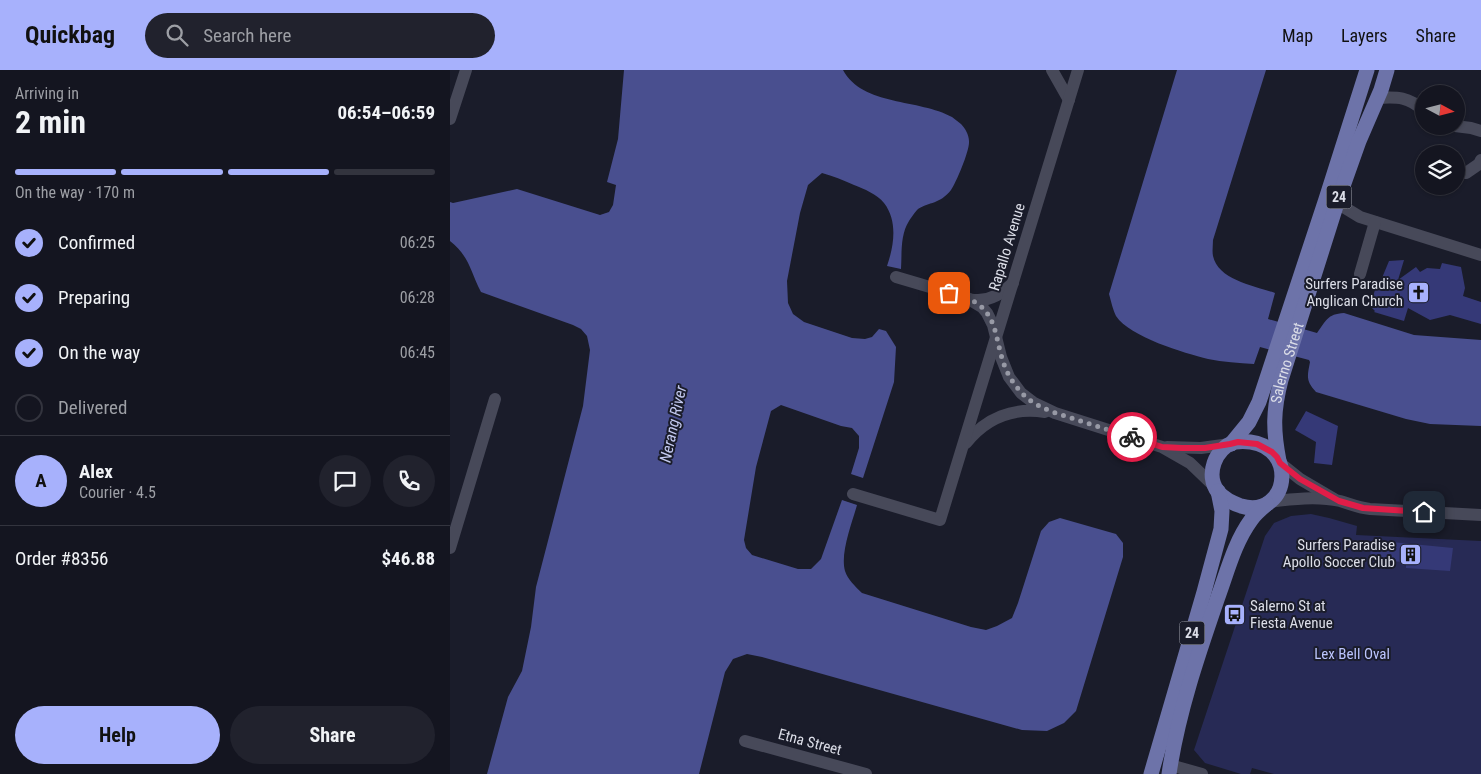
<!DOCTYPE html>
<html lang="en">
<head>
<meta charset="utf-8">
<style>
  body { margin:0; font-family:"Roboto Condensed",sans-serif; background:#21222d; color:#f1f3f6; height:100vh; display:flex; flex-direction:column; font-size:19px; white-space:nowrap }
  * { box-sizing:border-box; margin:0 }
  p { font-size:16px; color:#9d9fa5 }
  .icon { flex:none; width:28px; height:28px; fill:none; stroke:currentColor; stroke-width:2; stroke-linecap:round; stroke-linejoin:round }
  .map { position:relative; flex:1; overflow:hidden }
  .sheet { display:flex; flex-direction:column; background:#141520; width:450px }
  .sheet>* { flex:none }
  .needle { width:32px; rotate:97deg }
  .controls { position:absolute; left:965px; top:15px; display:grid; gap:10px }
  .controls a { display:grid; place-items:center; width:50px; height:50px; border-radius:50%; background:#141520; box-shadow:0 1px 4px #0004,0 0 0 1px #33343e; font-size:25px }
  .pin { position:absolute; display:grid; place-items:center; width:42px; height:42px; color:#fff; margin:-21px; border-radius:10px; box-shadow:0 2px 8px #0006 }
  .courier { position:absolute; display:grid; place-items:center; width:50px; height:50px; margin:-25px; border:4px solid #e11d48; border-radius:50%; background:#fff; color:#222; box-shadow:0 1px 6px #0007 }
  .headline em { font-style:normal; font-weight:700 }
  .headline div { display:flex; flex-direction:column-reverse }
  .headline { display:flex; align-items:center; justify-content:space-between; height:85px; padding:0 15px }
  h1 { font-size:32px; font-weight:700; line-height:38px }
  .bar { display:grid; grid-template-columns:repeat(4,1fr); gap:8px 5px; align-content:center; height:60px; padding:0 15px }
  .bar i { height:6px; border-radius:4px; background:#33343e }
  .bar .current { background:#a7b1fc }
  .bar p { grid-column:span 4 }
  .line { display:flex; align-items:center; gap:12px; padding:0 15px; border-top:1px solid #33343e }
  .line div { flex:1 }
  .round { display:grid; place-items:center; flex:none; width:52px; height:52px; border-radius:26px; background:#21222d }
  ol { padding:0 15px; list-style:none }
  li { display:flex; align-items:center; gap:15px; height:55px }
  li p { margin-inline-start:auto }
  li .icon { padding:5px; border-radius:50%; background:#a7b1fc; color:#111; stroke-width:4 }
  li:last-child { color:#9d9fa5 }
  li i { width:28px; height:28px; border:2px solid #33343e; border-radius:50% }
  .button { display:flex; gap:10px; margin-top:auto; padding:10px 15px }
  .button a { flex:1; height:58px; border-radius:30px; background:#a7b1fc; color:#111; font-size:20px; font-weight:700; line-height:58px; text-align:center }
  .button a+a { background:#21222d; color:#f1f3f6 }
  header { display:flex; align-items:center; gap:30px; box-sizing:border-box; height:70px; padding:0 25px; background:#a7b1fc; color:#111 }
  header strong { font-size:24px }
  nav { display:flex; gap:28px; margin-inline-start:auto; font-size:18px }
  .search { width:350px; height:45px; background:#21222d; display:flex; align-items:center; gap:12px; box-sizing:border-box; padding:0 18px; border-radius:28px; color:#9d9fa5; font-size:19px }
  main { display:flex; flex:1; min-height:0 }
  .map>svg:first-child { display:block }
</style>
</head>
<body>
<header>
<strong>Quickbag</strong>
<div class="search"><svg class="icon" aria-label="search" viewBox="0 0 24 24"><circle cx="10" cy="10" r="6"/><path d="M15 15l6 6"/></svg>Search here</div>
<nav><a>Map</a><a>Layers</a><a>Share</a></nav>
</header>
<main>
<section class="sheet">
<div class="headline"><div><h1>2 min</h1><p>Arriving in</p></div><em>06:54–06:59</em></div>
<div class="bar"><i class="current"></i><i class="current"></i><i class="current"></i><i></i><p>On the way · 170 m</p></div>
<ol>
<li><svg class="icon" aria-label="check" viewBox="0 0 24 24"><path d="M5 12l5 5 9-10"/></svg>Confirmed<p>06:25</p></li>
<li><svg class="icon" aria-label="check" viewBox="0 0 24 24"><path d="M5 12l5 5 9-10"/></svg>Preparing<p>06:28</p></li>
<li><svg class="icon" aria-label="check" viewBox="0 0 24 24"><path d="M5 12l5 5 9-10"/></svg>On the way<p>06:45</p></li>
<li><i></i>Delivered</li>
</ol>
<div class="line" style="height:90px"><b class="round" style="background:#a7b1fc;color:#111">A</b><div><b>Alex</b><p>Courier · 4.5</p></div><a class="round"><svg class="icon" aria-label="chat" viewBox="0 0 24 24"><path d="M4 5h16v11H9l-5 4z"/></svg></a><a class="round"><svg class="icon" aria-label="phone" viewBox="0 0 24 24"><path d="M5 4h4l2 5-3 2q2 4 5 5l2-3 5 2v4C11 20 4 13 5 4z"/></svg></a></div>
<div class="line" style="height:65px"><div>Order #8356</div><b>$46.88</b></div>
<div class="button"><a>Help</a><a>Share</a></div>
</section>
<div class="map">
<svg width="1031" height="704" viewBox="0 0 1031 704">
  <rect width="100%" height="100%" fill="#1a1c2a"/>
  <path fill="#272a55" d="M861 444 879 448 907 456 906 465 1031 471V704H824L802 698 800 704H791L755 693 744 680 815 466 824 453 841 446Z"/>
  <g fill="#494f8f">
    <path d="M174 0H393C412 36 470 29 502 47 505 49 508 52 511 54 515 58 519 65 519 71 520 80 506 113 501 120 490 134 479 132 468 139 465 142 461 148 459 151 450 165 452 184 451 199L437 196C444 176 448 151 434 133 427 124 414 119 404 115 393 110 383 106 372 103L358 115 350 143 337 211 338 233 343 244 354 252 402 268 415 269 422 267 429 259 436 261 446 277 444 312 413 408 401 404 409 378V366L402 358 391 356 331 335 321 341 306 397 294 470 296 478 302 485 348 499H361L371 489 392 430 407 435C402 453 390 483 395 501 398 510 405 516 412 523L521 557 536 560 547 556 562 548 568 533 591 461 599 452 610 448 666 464 673 473V487L626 641 614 653 597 661 572 660 312 587 297 584 283 589 275 602 249 704H37L58 627 72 601 81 557 86 517 133 336 140 280 137 266 131 259 123 255 31 222C20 201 20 187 0 171V132L3 133 67 119 150 145 159 142 163 135 166 115 157 112 168 69Z"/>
    <path d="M727 0H816L763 170C763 175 762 181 763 186 768 210 805 216 825 223L818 249 867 263C876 251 877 244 894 243L964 265 1031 270V356L980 354 956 349 866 322C856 311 857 307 860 292L859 290 810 277 804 294C789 293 773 292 758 289 734 283 680 267 666 246 663 240 661 231 659 224Z"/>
  </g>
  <g fill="#353977">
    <path d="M954 190 948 210 966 197 970 202 977 198 990 199 992 193 1011 197 1015 218 1013 226 1031 232V254L1000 245 980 250 958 238 954 251 924 242 925 241 920 236 925 220H927L939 191Z"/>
    <path d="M856 341 888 356 882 395 864 393 866 372 845 360Z"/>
    <path d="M921 470 1003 478 1000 501 956 498V492L920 490Z"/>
  </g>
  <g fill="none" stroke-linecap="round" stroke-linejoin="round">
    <g stroke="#474959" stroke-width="12">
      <path d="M602 0 619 30"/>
      <path d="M927 28C947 27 958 26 974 41"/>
      <path d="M0 49 16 0"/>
      <path d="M1005 56 1021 58 1031 61"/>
      <path d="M1016 103 1029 94 1031 90"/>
      <path d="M887 133 910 147 1031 185"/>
      <path d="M910 204 925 152"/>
      <path d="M446 207 517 228 532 237 537 243 543 255 551 287 559 307 571 323 584 333 605 343 712 377 740 393 766 418"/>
      <path d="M519 229C536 233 551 225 563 213"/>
      <path d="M516 373C536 348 563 337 595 342"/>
      <path d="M717 377 751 378 780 374"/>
      <path d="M830 393 850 409 884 429"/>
      <path d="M403 424 490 450 628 0"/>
      <path d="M819 432C842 429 867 426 890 431 900 434 909 438 920 439L1031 445"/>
      <path d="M0 478 45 329"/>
      <path d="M295 671 416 704"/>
      <path d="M720 695 752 704"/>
    </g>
    <g stroke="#6d73a9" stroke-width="15">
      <path d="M785 372C852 365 841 451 791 436 782 433 774 429 768 422 755 405 765 378 785 372Z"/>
      <path d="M781 374 799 352 809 332 876 129 917 0"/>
      <path id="s1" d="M829 391C823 360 823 341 831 310L887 133 909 71 931 20 937 0"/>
      <path d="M701 704 754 522 771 459 772 441 768 421"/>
      <path d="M719 704C728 642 749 582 769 524 778 499 785 472 801 450 805 444 811 439 817 434"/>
    </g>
  </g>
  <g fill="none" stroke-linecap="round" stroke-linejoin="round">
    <path stroke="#989aa6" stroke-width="5" stroke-dasharray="0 9" d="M499 223C509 226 519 228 528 234 546 247 546 269 552 288 556 303 564 316 576 327 591 340 612 345 631 351 648 357 665 362 682 367"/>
    <path stroke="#e11d48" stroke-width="6" d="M682 367 712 377 732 378H755L780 374 788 372 807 374 822 382 827 387 830 393 850 409 889 431 913 438 974 442"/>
  </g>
  <defs>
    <symbol id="church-square" viewBox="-11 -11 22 22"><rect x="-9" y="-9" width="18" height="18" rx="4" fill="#a7b1fc" stroke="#1a1c2a"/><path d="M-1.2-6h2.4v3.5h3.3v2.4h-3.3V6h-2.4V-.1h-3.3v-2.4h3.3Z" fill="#111"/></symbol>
    <symbol id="building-square" viewBox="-11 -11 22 22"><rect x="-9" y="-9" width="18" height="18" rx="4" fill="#a7b1fc" stroke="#1a1c2a"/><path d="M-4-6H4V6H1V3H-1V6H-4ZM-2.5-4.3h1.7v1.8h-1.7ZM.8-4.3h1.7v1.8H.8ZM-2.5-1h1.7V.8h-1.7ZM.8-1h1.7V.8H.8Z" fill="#111"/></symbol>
    <symbol id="bus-square" viewBox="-11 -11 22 22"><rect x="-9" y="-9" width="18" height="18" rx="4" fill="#a7b1fc" stroke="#1a1c2a"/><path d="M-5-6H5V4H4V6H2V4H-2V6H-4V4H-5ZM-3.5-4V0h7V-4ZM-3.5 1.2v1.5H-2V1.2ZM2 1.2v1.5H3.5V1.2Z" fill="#111"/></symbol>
  </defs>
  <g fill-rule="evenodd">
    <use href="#church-square" x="956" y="210" width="25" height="25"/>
    <use href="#building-square" x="948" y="472" width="25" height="25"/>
    <use href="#bus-square" x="772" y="532" width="25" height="25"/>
  </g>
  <g text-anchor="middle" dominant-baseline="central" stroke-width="4" stroke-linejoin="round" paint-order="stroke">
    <g fill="#1a1c2a" stroke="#a2a4af" stroke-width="1">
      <rect x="876.5" y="115.5" width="25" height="23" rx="4"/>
      <rect x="729.5" y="551.5" width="25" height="23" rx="4"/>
    </g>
    <g font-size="14" font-weight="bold" fill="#dcdee8">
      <text x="889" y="127">24</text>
      <text x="742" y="563">24</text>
    </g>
    <g font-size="15" fill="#dcdee8" stroke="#1a1c2a">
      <text transform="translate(557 177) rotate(-73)">Rapallo Avenue</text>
      <text stroke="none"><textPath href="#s1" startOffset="100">Salerno Street</textPath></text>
      <text transform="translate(360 672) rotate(15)">Etna Street</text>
    </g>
    <g font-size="15" fill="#dcdee8" stroke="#1a1c2a" text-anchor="end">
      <text x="953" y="214">Surfers Paradise<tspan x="953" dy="17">Anglican Church</tspan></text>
      <text x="945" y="475">Surfers Paradise<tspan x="945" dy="17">Apollo Soccer Club</tspan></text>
      <text x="800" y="536" text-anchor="start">Salerno St at<tspan x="800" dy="17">Fiesta Avenue</tspan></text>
    </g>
    <g font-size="15" fill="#bcc5fe" stroke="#1a1c2a">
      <text x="902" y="584">Lex Bell Oval</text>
    </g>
    <g font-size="16" font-style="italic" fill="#c4caf0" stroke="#1a1c2a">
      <text transform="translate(223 354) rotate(-78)">Nerang River</text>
    </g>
  </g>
</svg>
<div class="controls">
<a><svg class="needle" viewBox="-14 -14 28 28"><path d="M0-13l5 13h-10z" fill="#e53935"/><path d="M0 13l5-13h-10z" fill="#9d9fa5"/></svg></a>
<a><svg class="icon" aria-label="layers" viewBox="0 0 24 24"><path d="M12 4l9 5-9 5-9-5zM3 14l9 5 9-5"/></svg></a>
</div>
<div class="pin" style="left:499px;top:223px;background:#ea580c"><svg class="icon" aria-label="bag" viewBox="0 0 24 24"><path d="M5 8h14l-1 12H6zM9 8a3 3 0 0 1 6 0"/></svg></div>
<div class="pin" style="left:974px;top:442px;background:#1f2937"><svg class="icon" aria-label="home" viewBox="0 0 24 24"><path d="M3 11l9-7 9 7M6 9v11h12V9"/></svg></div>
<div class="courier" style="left:682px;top:367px"><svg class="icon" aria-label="bike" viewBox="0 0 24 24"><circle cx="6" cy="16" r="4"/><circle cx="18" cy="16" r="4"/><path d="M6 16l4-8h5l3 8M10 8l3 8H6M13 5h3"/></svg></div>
</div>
</main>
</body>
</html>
